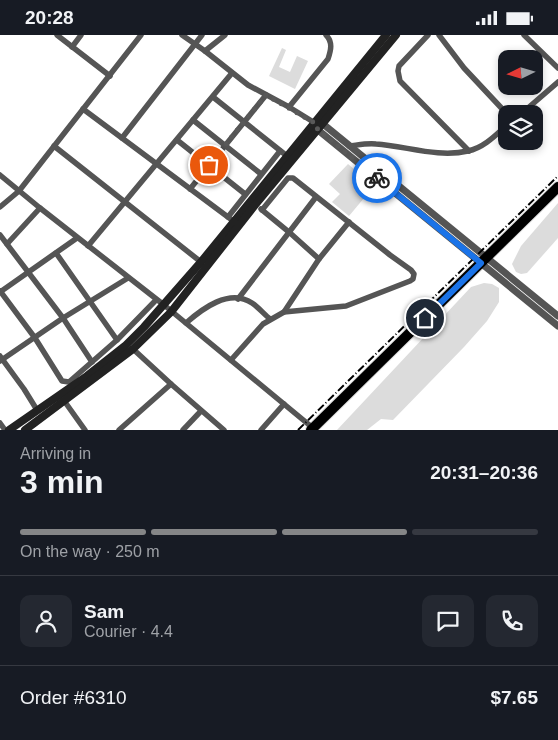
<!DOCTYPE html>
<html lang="en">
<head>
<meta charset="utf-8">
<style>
  body { margin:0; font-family:Helvetica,sans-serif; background:#242831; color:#f1f3f6; height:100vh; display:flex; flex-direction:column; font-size:19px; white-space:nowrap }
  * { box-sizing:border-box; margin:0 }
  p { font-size:16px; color:#9ea1a6 }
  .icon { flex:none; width:28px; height:28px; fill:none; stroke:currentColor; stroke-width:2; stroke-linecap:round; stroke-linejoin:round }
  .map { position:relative; height:395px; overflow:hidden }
  .sheet { display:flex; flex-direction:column; background:#171b24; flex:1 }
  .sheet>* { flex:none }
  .needle { width:32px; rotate:265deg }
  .tools { position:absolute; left:498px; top:15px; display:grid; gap:10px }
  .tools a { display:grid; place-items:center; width:45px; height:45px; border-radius:10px; background:#171b24; box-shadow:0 2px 8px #0003; font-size:25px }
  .pin { position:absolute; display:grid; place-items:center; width:42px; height:42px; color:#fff; margin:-21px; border:2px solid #fff; border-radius:50%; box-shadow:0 1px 5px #0007 }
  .courier { position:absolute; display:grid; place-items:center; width:50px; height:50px; margin:-25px; border:4px solid #1a73e8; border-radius:50%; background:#fff; color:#222; box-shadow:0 1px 6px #0007 }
  .head em { font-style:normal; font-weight:800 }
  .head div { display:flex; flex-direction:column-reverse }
  .head { display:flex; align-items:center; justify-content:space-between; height:85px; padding:0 20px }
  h1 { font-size:32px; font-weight:800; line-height:38px }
  .bar { display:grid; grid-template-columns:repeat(4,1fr); gap:8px 5px; align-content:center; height:60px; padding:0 20px }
  .bar i { height:6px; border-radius:4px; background:#363941 }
  .bar .active { background:#858687 }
  .bar p { grid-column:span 4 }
  .line { display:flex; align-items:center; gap:12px; padding:0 20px; border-top:1px solid #363941 }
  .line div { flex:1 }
  .round { display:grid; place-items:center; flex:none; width:52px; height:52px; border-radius:10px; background:#242831 }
  .status { display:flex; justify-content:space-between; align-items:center; height:35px; padding:0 25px; background:#171b24; direction:ltr }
  .status svg { height:14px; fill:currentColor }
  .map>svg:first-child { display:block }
</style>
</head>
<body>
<div class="status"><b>20:28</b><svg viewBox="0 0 49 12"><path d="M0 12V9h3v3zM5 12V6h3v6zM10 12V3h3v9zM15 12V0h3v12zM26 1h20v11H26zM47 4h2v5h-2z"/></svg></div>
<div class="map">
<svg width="558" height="395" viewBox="0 0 558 395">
  <rect width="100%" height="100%" fill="#fff"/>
  <g fill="#dcdcdc">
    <path d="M282 13 286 15 279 32 290 37 297 21 308 26 295 54 269 41Z"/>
    <path d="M348 129 374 151 349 181 332 167 340 159 329 149Z"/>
    <path d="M558 168V203L527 238 521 239 516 237 512 229 521 211Z"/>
    <path d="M484 248 492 249 499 253V267L487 286 464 312 393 385 381 384 367 395H337L471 252Z"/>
  </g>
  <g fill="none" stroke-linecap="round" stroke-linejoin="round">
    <defs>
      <path id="trunk" d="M311 395 558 152"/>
    </defs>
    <use href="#trunk" stroke="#dbdbdb" stroke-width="12"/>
    <g stroke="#555" stroke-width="5.5">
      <path d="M57 0 110 41"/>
      <path d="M182 0 205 16 248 50 289 72 315 88"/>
      <path d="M428 0 399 31 398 36 400 46 469 116"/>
      <path d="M439 0 464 33 507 79"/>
      <path d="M524 0 558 33"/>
      <path d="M72 12 81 0"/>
      <path d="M205 16 225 0"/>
      <path d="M213 62 287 121"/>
      <path d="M289 72 328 24C331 15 333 7 326 0"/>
      <path d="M83 74 236 188"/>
      <path d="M521 79 558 47"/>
      <path d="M193 85 261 139"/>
      <path d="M122 103 202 0"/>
      <path d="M177 105 245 159"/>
      <path d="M54 111 201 227"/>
      <path d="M349 111C358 110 367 108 376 109 406 111 438 123 468 116 483 113 495 101 506 91"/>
      <path d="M0 140 40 173 164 270 313 393"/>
      <path d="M190 154 266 60"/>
      <path d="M0 172 19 156 141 0"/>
      <path d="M261 174 289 197 319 224"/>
      <path d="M228 182 280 116"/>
      <path d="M0 200 63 283 92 327"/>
      <path d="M7 209 40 173"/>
      <path d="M88 211 232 38"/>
      <path d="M56 218 117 305"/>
      <path d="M0 256 35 303 62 346 69 347 117 305 156 265"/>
      <path d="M0 257 77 203"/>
      <path d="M238 264 316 162"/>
      <path d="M284 277 319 224 349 187"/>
      <path d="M186 288C202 274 229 253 252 268 258 272 264 279 270 284"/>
      <path d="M0 321 24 354 37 375"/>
      <path d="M231 325 263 289 284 277 346 271 410 246 413 244 414 239 411 235 390 220 293 143H288L262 175"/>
      <path d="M0 326 63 283 128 243"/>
      <path d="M171 349 224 395"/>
      <path d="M65 367 85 395"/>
      <path d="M0 388 5 395"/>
      <path d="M119 395 171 349 133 314"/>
      <path d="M183 395 201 376"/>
      <path d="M261 395 284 369"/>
    </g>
    <g stroke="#555" stroke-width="7">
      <path d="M317 89H323L558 281"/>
      <path d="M316 91 318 95 558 291"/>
    </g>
    <g stroke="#222" stroke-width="8">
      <path d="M9 395 87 341 125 311 144 292 201 227 386 0"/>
      <path d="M25 395 133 314 171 277 255 170 396 0"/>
    </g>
    <use href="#trunk" stroke="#000" stroke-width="10"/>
    <path stroke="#000" stroke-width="2" stroke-dasharray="8 2.5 1 2.5" stroke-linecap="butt" d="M298 395 558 141"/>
  </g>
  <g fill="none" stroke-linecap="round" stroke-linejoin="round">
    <path stroke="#595959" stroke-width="5" stroke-dasharray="0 9" d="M209 130 266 60 315 88 318 95 377 143"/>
    <path stroke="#1a73e8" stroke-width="6" d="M377 143 481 228 425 283"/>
  </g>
</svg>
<div class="tools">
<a><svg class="needle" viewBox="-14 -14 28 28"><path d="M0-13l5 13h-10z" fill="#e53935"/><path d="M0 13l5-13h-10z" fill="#9ea1a6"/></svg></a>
<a><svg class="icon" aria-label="layers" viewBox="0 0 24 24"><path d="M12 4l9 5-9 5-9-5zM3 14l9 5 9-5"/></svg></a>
</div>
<div class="pin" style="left:209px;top:130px;background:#ea580c"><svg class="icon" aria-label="bag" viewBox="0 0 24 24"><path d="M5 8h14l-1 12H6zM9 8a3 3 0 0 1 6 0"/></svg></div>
<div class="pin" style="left:425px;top:283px;background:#1f2937"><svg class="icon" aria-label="home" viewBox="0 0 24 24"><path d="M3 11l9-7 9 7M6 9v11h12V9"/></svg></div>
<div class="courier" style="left:377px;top:143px"><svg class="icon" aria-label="bike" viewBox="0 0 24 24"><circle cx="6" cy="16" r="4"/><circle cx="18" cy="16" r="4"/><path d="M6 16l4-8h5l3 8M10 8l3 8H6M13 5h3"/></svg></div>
</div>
<section class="sheet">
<div class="head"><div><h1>3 min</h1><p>Arriving in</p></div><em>20:31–20:36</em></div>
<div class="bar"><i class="active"></i><i class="active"></i><i class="active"></i><i></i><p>On the way · 250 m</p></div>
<div class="line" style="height:90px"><a class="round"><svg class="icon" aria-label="person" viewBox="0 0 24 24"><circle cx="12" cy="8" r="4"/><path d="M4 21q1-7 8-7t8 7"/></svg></a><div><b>Sam</b><p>Courier · 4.4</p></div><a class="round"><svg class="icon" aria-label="chat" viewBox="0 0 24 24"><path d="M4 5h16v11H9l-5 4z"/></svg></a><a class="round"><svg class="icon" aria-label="phone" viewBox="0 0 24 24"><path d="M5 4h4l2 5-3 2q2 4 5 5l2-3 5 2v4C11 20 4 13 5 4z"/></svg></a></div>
<div class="line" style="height:65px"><div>Order #6310</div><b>$7.65</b></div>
</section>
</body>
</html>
